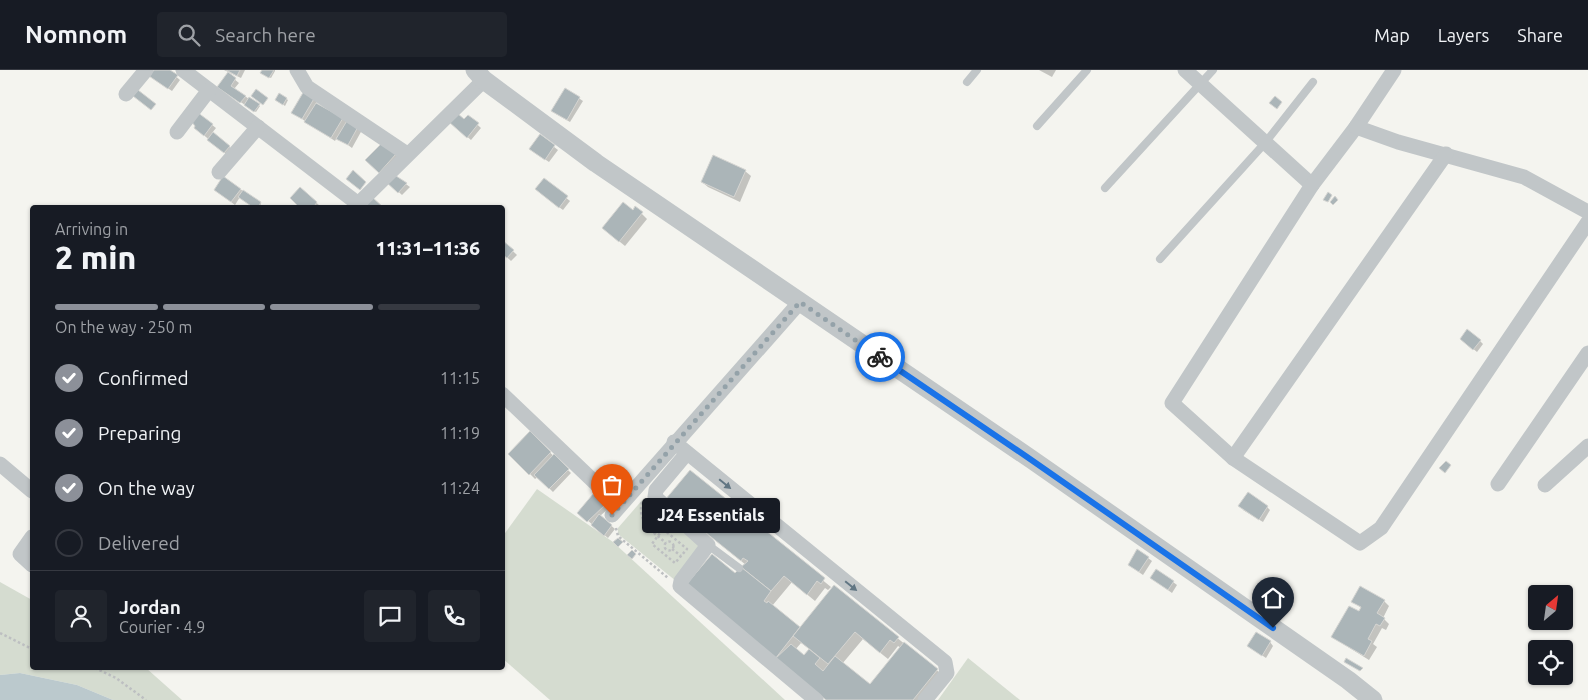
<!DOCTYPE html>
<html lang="en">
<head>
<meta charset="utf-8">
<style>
  body { margin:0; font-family:Ubuntu,sans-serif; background:#20242c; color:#f1f3f6; height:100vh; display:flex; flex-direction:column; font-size:19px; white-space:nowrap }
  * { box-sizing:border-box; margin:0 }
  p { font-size:16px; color:#9ea1a6 }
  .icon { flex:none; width:28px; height:28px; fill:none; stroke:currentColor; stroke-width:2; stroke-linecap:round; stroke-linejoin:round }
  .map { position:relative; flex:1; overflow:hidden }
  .side { position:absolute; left:30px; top:135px; width:475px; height:465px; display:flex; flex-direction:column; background:#171b24; border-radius:5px; box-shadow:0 1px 4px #0004 }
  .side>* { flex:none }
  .needle { width:32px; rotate:29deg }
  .buttons { position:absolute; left:1528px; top:515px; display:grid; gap:10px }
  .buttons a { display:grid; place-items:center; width:45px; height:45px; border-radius:5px; background:#171b24; box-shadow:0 1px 4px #0004; font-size:25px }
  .pin { position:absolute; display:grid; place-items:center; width:42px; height:42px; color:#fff; margin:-51px -21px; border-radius:50% 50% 50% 0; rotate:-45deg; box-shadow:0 0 5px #0007 }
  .pin .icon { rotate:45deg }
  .courier { position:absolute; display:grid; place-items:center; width:50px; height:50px; margin:-25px; border:4px solid #1a73e8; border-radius:50%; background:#fff; color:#222; box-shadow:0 1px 6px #0007 }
  .bubble { position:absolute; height:35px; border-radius:5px; background:#171b24; box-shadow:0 1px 4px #0004; font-size:16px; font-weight:800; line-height:35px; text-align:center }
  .overview em { font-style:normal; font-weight:800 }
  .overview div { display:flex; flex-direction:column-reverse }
  .overview { display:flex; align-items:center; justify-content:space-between; height:85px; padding:0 25px }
  h1 { font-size:32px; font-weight:800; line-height:38px }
  .bar { display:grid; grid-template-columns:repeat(4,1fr); gap:8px 5px; align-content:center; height:60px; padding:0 25px }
  .bar i { height:6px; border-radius:4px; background:#363941 }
  .bar .current { background:#8c9099 }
  .bar p { grid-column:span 4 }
  .line { display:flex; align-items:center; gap:12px; padding:0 25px; border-top:1px solid #363941 }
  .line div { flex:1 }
  .round { display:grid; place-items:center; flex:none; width:52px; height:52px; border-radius:5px; background:#20242c }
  ol { padding:0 25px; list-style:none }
  li { display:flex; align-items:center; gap:15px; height:55px }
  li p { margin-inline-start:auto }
  li .icon { padding:5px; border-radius:50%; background:#8c9099; color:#fff; stroke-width:4 }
  li:last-child { color:#9ea1a6 }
  li i { width:28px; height:28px; border:2px solid #363941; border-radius:50% }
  header { display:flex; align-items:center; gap:30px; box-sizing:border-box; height:70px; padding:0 25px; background:#171b24; border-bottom:1px solid #363941 }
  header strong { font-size:24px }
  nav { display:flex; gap:28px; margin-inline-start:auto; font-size:18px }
  .search { width:350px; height:45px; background:#20242c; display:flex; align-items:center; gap:12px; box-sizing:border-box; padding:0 18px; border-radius:5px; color:#9ea1a6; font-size:19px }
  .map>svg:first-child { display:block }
</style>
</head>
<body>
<header>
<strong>Nomnom</strong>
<div class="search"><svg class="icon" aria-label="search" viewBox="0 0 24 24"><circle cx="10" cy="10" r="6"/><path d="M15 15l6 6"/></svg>Search here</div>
<nav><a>Map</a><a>Layers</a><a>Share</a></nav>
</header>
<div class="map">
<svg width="1588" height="630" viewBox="0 0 1588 630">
  <rect width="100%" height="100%" fill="#f4f4ef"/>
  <g fill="#d5dcd0">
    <path d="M537 419 613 472 785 630H550L503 589V466Z"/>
    <path d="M644 428 697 471 699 479 676 511 618 464V458Z"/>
    <path d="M0 512 32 530V598H146L182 630H113L77 615 20 603 0 605Z"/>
    <path d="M968 588 1020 630H938Z"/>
  </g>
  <path fill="#bbc9cd" d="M20 603 77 615 113 630H0V605Z"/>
  <g fill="#0003" fill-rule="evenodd">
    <path d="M155 0H168L180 10 172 21 154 9Z"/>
    <path d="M224 0H245L241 8Z"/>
    <path d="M263 0H275V1L271 8 263 4Z"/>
    <path d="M1039 0H1056L1052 7Z"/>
    <path d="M228 4 239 13 234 19 260 36 256 42 222 20Z"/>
    <path d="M565 19 583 31 570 52 556 44Z"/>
    <path d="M304 22 317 31 316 34 362 60 352 78 337 67 335 71 293 43Z"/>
    <path d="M280 25 288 30 285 36 278 31Z"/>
    <path d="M198 44 216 58 212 63 233 80 228 86 199 61Z"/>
    <path d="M468 46 481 58 471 70 454 55 464 51Z"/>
    <path d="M540 66 558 80 549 92 534 82Z"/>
    <path d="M383 73 399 88 383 105 367 90Z"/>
    <path d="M745 101 751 106 740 132 708 117 702 112Z"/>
    <path d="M393 105 410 117 402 125 387 111Z"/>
    <path d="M544 110 570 131 563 140 540 123Z"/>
    <path d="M300 118 320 136 319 138H301Z"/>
    <path d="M240 119 261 133 260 138H255L240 127 235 135 219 123Z"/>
    <path d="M636 138 647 149 625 176 609 163Z"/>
    <path d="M502 171 517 185 511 191 502 183Z"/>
    <path d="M1480 271 1483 274 1477 282 1465 272Z"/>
    <path d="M530 363 571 403 553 422 538 407 535 409 510 384Z"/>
    <path d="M690 402 831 517 828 520 825 518 815 531 792 512 772 536 800 559 835 517 945 607 926 630H826L694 523 736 505 746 495 674 437ZM863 569 888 589 898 576 901 578 870 616 842 594ZM801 573 810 579 804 587 795 580Z"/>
    <path d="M594 426 608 439 600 446 615 459 608 468 579 443Z"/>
    <path d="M1267 437 1270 440 1263 452 1243 440Z"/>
    <path d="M1148 488 1152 491 1143 505 1133 498Z"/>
    <path d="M1151 508 1173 512 1177 515 1172 523Z"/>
    <path d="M1353 531H1384L1389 536 1383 548 1389 554 1386 560 1382 558 1373 574 1377 577 1369 590 1332 567 1360 543 1362 539Z"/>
    <path d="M1270 572 1273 576 1266 588 1248 576Z"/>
  </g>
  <g fill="#abb5b8" stroke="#d5d5d2">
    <path d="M154 0H170L178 5 168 19 149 6Z"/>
    <path d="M226 0H240L237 6Z"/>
    <path d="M262 0H274L269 8 260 3Z"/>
    <path d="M228 2 236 8 231 16 246 26 240 33 217 17Z"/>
    <path d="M565 18 580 27 567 50 551 41Z"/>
    <path d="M256 19 268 28 263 35 251 26Z"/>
    <path d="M138 20 156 34 151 40 133 26Z"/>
    <path d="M304 21 315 27 302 49 291 43Z"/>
    <path d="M279 23 287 28 283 35 275 30Z"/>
    <path d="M1275 26 1282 32 1277 39 1269 33Z"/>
    <path d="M249 27 260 34 254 42 244 35Z"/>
    <path d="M316 33 343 48 331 68 304 52Z"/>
    <path d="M197 42 213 54 204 66 194 58 195 56 191 51Z"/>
    <path d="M457 43 464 49 468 45 479 53 467 68 449 52Z"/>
    <path d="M348 49 359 55 348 75 336 69Z"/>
    <path d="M213 62 230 76 224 83 207 70Z"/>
    <path d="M540 64 555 75 545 90 529 79Z"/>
    <path d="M383 72 396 84 379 103 365 90Z"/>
    <path d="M713 85 746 100 734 127 701 112Z"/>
    <path d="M353 100 366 112 360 120 346 109Z"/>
    <path d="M393 104 407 113 398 123 385 111Z"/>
    <path d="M223 106 241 119 231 132 214 120Z"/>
    <path d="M544 108 568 126 559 138 535 119Z"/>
    <path d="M300 117 317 132 313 138H300L290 128Z"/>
    <path d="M243 120 261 132 258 138H254L238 127Z"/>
    <path d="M1328 122 1332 125 1328 132 1323 130Z"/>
    <path d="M1335 126 1338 130 1333 135 1330 132Z"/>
    <path d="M372 127 383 137 382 138H361Z"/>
    <path d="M623 132 633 140 635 136 643 142 619 172 602 158Z"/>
    <path d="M502 170 514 180 507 188 502 184Z"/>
    <path d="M1467 259 1481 270 1473 280 1460 269Z"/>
    <path d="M530 361 551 382 529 405 508 384Z"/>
    <path d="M554 384 569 399 549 419 534 405Z"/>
    <path d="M1446 391 1451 395 1445 403 1439 398Z"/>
    <path d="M690 400 825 508 821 514 817 511 807 525 784 506 771 521 741 497 748 491 743 488 741 491 665 430Z"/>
    <path d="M1248 422 1268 436 1259 450 1238 436Z"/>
    <path d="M593 424 605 435 587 452 577 443Z"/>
    <path d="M599 444 612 455 604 466 591 455Z"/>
    <path d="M618 468 623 472 618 477 613 472Z"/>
    <path d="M1137 479 1149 487 1139 502 1128 495Z"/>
    <path d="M632 480 636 484 632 489 627 485Z"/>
    <path d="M712 484 735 503 741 497 771 521 764 531 767 533 768 531 800 557 775 589 685 516Z"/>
    <path d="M1156 499 1174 511 1168 520 1150 508Z"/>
    <path d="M834 515 899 567 894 573 890 570 880 583 855 562 828 594 793 566Z"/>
    <path d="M1360 516 1385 530 1377 543 1385 548 1380 556 1376 554 1368 569 1372 571 1364 586 1331 567 1349 536 1359 541 1361 537 1351 532Z"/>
    <path d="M1256 562 1271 571 1262 586 1247 576Z"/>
    <path d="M904 572 938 599 913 630H826L775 589 791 574 804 585 809 579 820 588 815 594 823 601 835 586 870 614Z"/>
    <path d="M1346 588 1363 598 1360 601 1344 592Z"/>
  </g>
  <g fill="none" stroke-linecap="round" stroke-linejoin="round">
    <g stroke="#bdbfc1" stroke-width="2.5" stroke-dasharray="2.5 2.5" stroke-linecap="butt">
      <path d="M642 432C637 452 652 461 666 473"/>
      <path d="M616 458 618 466 668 508"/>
      <path d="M663 459 687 479 675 493 652 474Z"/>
      <circle cx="669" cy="476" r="4.5"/>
      <path d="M672 479 681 486"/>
      <path d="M0 563 32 579"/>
      <path d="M95 598 116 608 146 630"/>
    </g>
    <g stroke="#c1c6c8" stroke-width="8">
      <path d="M967 12 977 0"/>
      <path d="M1037 56 1087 0"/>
      <path d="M1105 118 1213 0"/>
      <path d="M1160 189 1265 73 1313 12"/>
      <path d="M708 475 739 498"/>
    </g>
    <g stroke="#c1c6c8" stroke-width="15">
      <path d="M183 0 357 133"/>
      <path d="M297 0 307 17 407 84"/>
      <path d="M1185 0 1312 115"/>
      <path d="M1394 0 1356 57 1312 115 1172 333 1233 388 1360 473 1381 458 1588 152"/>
      <path d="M126 24 146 0"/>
      <path d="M1356 57 1398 72 1524 107 1588 142"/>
      <path d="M177 62 209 20"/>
      <path d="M219 102 258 57"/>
      <path d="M354 138 484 10"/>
      <path d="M502 324 607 424"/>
      <path d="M674 372 945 592 947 603 925 630"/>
      <path d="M687 383 656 420 655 427 708 475 681 511 680 516 816 630"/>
      <path d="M1233 388 1446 84"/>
      <path d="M0 394 32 421"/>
      <path d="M1498 414 1588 283"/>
      <path d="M1545 415 1588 376"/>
      <path d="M612 445 800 232"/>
      <path d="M32 467 20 484 32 495"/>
    </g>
    <path stroke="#c1c6c8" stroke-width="19" d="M475 0 484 10 596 93 1031 389 1348 610 1373 630"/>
  </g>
  <defs><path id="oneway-solid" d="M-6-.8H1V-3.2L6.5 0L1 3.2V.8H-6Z" transform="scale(1.25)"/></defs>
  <g fill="#617683">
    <use href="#oneway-solid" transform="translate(725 414) rotate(39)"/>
    <use href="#oneway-solid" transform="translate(851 516) rotate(39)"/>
  </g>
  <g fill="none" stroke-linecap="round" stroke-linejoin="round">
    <path stroke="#94a2a9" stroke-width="5" stroke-dasharray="0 9" d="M612 445 800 232 880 287"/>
    <path stroke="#1a73e8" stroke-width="6" d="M880 287 1030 389 1273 558"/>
  </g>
</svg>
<div class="buttons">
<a><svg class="needle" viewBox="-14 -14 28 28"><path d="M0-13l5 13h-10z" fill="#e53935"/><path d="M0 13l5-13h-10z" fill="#9ea1a6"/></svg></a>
<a><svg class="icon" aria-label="locate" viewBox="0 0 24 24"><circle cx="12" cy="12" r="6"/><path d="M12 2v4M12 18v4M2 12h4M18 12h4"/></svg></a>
</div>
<div class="pin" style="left:612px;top:445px;background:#ea580c"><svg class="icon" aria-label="bag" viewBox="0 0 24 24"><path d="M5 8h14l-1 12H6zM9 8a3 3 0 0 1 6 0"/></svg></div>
<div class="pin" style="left:1273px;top:558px;background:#1f2937"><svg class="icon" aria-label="home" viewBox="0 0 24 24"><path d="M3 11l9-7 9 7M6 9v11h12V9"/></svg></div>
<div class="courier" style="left:880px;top:287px"><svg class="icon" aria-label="bike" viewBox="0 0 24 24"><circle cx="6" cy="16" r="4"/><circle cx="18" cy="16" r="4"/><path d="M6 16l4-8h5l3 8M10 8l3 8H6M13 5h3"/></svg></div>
<div class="bubble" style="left:642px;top:428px;width:138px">J24 Essentials</div>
<section class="side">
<div class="overview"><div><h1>2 min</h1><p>Arriving in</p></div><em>11:31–11:36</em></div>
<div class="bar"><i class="current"></i><i class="current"></i><i class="current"></i><i></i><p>On the way · 250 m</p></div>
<ol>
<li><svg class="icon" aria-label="check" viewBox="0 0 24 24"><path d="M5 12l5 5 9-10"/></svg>Confirmed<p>11:15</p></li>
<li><svg class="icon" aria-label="check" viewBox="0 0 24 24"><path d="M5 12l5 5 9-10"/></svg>Preparing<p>11:19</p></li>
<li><svg class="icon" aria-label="check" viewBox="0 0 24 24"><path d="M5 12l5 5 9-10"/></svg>On the way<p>11:24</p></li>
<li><i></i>Delivered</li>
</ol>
<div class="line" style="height:90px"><a class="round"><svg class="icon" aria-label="person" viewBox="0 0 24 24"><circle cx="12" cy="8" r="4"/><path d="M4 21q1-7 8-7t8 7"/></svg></a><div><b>Jordan</b><p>Courier · 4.9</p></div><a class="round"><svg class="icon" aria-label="chat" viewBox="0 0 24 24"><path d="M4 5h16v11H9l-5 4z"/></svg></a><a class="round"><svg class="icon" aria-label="phone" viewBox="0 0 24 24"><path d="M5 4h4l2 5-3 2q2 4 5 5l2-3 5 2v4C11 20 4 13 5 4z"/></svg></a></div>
</section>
</div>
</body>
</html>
